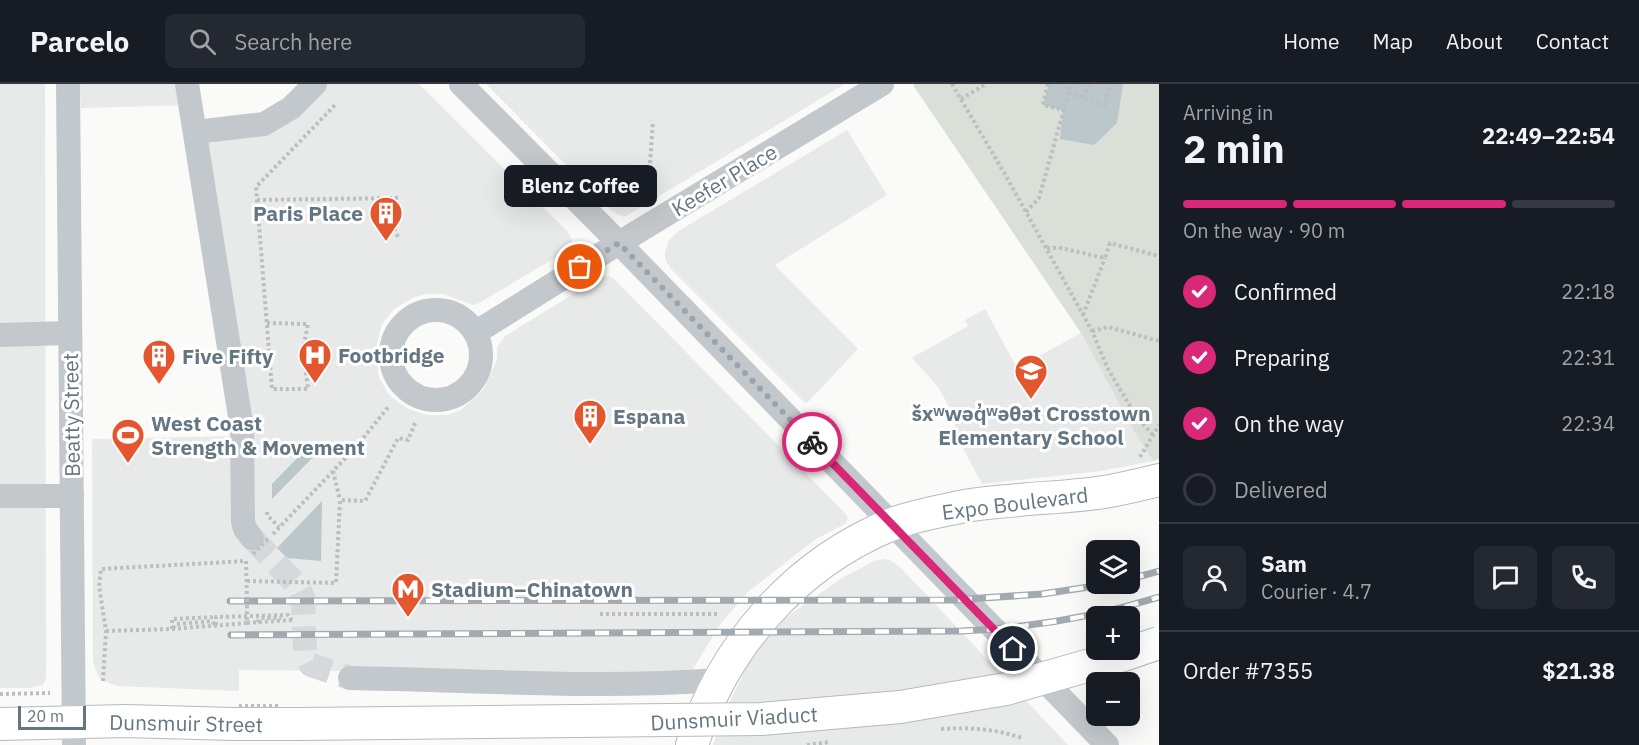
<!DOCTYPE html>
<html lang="en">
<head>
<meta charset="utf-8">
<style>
  body { margin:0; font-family:"IBM Plex Sans",sans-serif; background:#242831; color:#f1f3f6; height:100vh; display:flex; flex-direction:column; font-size:22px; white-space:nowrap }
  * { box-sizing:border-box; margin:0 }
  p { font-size:20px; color:#9ea1a6 }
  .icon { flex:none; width:33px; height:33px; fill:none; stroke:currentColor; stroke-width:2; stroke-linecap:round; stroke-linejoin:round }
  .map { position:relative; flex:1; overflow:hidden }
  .panel { display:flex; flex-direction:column; background:#171b24; width:480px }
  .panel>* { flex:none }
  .tools { position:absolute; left:1086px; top:456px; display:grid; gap:12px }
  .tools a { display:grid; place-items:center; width:54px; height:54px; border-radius:9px; background:#171b24; box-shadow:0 6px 24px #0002; font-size:30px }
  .scale { position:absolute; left:18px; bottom:15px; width:68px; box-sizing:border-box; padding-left:6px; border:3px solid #657683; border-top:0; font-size:16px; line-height:21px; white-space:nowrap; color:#657683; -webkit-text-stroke:4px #fff; paint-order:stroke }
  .pin { position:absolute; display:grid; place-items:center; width:51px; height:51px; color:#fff; margin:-26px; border:3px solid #fff; border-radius:50%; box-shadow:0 2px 6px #0007 }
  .courier { position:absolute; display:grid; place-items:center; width:60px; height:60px; margin:-30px; border:4px solid #db2777; border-radius:50%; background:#fff; color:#222; box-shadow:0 2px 8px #0007 }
  .bubble { position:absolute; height:42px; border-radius:9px; background:#171b24; box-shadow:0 6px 24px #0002; font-size:20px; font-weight:700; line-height:42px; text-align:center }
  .overview em { font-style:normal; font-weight:700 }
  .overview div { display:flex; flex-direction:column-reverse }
  .overview { display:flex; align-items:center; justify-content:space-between; height:102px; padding:0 24px }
  h1 { font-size:39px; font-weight:700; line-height:45px }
  .bar { display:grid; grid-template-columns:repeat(4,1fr); gap:9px 6px; align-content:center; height:72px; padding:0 24px }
  .bar i { height:8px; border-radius:4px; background:#363941 }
  .bar .on { background:#db2777 }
  .bar p { grid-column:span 4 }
  .line { display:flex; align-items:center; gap:15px; padding:0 24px; border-top:2px solid #363941 }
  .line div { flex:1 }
  .round { display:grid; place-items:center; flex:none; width:63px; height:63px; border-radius:9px; background:#242831 }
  ol { padding:0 24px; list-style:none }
  li { display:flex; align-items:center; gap:18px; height:66px }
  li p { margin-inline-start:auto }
  li .icon { padding:6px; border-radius:50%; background:#db2777; color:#fff; stroke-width:4 }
  li:last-child { color:#9ea1a6 }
  li i { width:33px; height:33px; border:3px solid #363941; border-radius:50% }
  header { display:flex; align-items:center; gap:36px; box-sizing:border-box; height:84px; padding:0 30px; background:#171b24; border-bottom:2px solid #363941 }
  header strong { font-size:28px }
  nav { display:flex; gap:33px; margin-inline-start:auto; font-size:21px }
  .search { width:420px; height:54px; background:#242831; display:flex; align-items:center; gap:15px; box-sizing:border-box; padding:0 21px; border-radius:9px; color:#9ea1a6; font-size:22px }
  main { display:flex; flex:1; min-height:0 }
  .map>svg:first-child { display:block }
</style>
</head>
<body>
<header>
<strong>Parcelo</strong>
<div class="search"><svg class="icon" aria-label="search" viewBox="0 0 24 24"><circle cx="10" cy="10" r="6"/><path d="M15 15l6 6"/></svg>Search here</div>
<nav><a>Home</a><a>Map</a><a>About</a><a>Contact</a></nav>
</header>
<main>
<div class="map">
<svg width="1159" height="661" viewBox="0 0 1159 661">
  <rect width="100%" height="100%" fill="#fafaf8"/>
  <g fill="#e8e9e9">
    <path d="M0 0H45L46 594 43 601 30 604H0Z"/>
    <path d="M80 0H188L191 21 81 24Z"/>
    <path d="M315 0H419L568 148 573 159 572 163 567 167 479 219 473 221 443 210H428L414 213 394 225 382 240 375 268 379 293 387 308 393 314 408 325 427 331H448L461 326 483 306 497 276V263L505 252 601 193 608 192 614 195 846 430 848 434 845 440 816 455 749 507 721 539 690 590 239 586V607L118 602 103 597 98 592 93 577 92 355 242 352 195 48 264 40Z"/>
    <path d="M486 0H845L626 132 619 131 612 127Z"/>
    <path d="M847 46 887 111 775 181 858 265 806 320 671 185 665 175V168L669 156 680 146Z"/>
    <path d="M985 225 1017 284 1081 249 1135 349 1153 377 1101 387 982 400 958 355 952 328 938 303 912 274 968 242 965 236Z"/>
    <path d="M884 475 890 476 900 483 1068 661H713L728 621 747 582 770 551 785 534 842 494 874 477Z"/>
  </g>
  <path fill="#dadfd7" d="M915 0H1159V375L1153 377 1135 349 1081 249 913 1Z"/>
  <g fill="#bbc7cb">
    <path d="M1049 0H1123L1117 39 1094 61 1060 55 1063 26 1043 21Z"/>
    <path d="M310 361 317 369 272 415V400Z"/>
    <path d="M322 417 321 477 287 474 277 464Z"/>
  </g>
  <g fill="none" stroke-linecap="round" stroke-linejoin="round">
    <path stroke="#d5d9db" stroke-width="24" stroke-dasharray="24 12" stroke-linecap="butt" d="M252 454 297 501 303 513 305 568 311 581 350 594"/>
    <defs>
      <g id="major">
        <path d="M0 640 126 637 233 640H299"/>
        <path d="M692 661C723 563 794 481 890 441 907 433 941 427 960 423 982 418 1006 418 1028 415 1055 413 1083 412 1110 407 1126 404 1143 400 1159 396"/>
      </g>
    </defs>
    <use href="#major" stroke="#b5babe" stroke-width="34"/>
    <g stroke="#bbbfc2" stroke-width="4" stroke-dasharray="3 3" stroke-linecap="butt">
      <path d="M952 0 1006 92 1092 247 1108 285 1136 332 1153 351"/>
      <path d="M1048 0 1043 21 1063 26"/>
      <path d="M1068 9 1105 21 1111 0"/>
      <path d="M1084 14 1089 0"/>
      <path d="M961 15 986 0"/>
      <path d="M648 109 653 37"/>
      <path d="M257 116 398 114 390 136 398 153"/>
      <path d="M1026 128 1039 114 1071 0"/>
      <path d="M1047 164H1061L1105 174 1110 159 1159 172"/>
      <path d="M1083 231 1105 174"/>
      <path d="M267 239 308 240 303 265 308 305H272L256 103 337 19"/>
      <path d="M1092 247 1108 243 1159 257"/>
      <path d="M1140 373 1159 341"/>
      <path d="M333 387 340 416"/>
      <path d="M267 428V431L279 443"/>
      <path d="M273 450 356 363 389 322"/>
      <path d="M247 497 336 499 340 416 365 417 398 354 408 356 416 337"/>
      <path d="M600 530H718"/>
      <path d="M257 538 261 534H281"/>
      <path d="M247 539 292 536"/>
      <path d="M216 541V533L288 531 292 536"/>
      <path d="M173 544 176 540 212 537 215 541"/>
      <path d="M172 545 247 539V524"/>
      <path d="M106 547 172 545V535L216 533"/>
      <path d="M103 597 106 547 99 502 101 485 246 477 247 515"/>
      <path d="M0 610 50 609"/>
      <path d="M941 645C970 643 995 645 1022 654"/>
      <path d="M807 661 830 658"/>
    </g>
    <g stroke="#c3c8cc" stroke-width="24">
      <path d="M68 0 74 661"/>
      <path d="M187 0 242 345 243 438 245 445 252 454"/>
      <path d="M461 0 619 159 1107 661"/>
      <path d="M195 48 264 40 291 24 315 0"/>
      <circle cx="436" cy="271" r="45"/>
      <path d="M475 249 619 159 882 0"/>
      <path d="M0 251 70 249"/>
      <path d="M0 412H72"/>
      <path d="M350 594C472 596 596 605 718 596"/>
    </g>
    <use href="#major" stroke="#fff" stroke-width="32"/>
    <defs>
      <g id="rail">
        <path d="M1130 495 1159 487"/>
        <path d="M230 517 953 516 1042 510 1109 500"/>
        <path d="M231 551 961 547C1029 544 1094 533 1159 513"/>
      </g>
    </defs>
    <use href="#rail" stroke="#a2aab0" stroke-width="7"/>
    <use href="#rail" stroke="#fff" stroke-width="4.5" stroke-dasharray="14" stroke-linecap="butt"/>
    <defs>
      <path id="major-bridge" d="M299 640 761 635 900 623 1006 605 1111 575 1159 559"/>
    </defs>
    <use href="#major-bridge" stroke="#b5babe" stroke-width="34" stroke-linecap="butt"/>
    <g stroke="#bbbfc2" stroke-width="4" stroke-dasharray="3 3" stroke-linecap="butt">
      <path d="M253 470 268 455"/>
      <path d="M247 515V524"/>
      <path d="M239 622H279"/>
    </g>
    <use href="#major-bridge" stroke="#fff" stroke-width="32"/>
  </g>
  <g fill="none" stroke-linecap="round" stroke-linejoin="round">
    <path stroke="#99a4ac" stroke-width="6" stroke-dasharray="0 10.8" d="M580 183 619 159 812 358"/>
    <path stroke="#db2777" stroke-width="8" d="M812 358 1013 565"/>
  </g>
  <defs>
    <symbol id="building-pin" viewBox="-11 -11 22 30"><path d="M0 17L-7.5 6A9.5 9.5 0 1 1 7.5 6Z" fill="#e4572e" stroke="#fff"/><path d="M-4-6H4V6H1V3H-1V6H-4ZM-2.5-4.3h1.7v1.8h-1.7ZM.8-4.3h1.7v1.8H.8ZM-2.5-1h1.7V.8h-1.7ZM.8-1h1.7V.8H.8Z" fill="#fff"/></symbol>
    <symbol id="hospital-pin" viewBox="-11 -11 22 30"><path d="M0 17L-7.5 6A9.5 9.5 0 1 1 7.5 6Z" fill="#e4572e" stroke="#fff"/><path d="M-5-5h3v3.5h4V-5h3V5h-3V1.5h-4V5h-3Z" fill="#fff"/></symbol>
    <symbol id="school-pin" viewBox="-11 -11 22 30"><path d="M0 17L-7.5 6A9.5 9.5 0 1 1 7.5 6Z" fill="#e4572e" stroke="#fff"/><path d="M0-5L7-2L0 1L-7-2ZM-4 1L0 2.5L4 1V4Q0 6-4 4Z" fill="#fff"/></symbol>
    <symbol id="stadium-pin" viewBox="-11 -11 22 30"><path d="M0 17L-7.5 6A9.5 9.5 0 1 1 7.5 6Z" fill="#e4572e" stroke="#fff"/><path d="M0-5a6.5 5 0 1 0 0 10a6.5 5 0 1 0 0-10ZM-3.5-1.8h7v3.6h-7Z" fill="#fff"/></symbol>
    <symbol id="metro-pin" viewBox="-11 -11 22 30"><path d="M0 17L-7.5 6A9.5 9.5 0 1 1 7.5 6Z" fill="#e4572e" stroke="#fff"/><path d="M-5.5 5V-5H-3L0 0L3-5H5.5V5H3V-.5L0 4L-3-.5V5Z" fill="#fff"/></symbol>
  </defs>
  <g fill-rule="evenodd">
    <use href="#building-pin" x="367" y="110" width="38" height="52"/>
    <use href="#hospital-pin" x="296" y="252" width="38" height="52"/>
    <use href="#building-pin" x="140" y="253" width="38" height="52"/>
    <use href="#school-pin" x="1012" y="268" width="38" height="52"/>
    <use href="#building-pin" x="571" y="313" width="38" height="52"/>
    <use href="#stadium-pin" x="109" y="332" width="38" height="52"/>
    <use href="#metro-pin" x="389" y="486" width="38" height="52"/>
  </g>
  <g text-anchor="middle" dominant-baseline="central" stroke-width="6" stroke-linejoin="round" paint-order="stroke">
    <g font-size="21" fill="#657683" stroke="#fff">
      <text transform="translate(724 96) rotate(-31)">Keefer Place</text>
      <text transform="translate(71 331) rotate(-91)">Beatty Street</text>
      <text transform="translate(1015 419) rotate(-7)">Expo Boulevard</text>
      <text transform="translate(734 634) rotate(-3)">Dunsmuir Viaduct</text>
      <text transform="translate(186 639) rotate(1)">Dunsmuir Street</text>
    </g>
    <g font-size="21" font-weight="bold" fill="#657683" stroke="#fff" text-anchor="start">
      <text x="363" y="129" text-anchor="end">Paris Place</text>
      <text x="338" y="271">Footbridge</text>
      <text x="182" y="272">Five Fifty</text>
      <text x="1031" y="329" text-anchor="middle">šxʷwəq̓ʷəθət Crosstown<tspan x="1031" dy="24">Elementary School</tspan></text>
      <text x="613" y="332">Espana</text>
      <text x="151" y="339">West Coast<tspan x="151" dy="24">Strength &amp; Movement</tspan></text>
      <text x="431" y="505">Stadium–Chinatown</text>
    </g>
  </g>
</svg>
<div class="tools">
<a><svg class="icon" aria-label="layers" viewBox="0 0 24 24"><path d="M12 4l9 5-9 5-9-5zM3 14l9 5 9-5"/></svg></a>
<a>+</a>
<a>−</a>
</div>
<div class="scale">20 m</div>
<div class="pin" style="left:580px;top:183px;background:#ea580c"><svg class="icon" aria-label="bag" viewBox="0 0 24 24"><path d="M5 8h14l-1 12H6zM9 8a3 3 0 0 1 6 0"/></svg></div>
<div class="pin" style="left:1013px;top:565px;background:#1f2937"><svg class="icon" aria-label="home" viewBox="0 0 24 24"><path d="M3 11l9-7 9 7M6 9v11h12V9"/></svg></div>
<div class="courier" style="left:812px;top:358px"><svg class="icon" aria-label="bike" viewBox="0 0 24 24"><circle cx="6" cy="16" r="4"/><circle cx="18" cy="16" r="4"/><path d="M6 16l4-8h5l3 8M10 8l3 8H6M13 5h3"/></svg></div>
<div class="bubble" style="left:504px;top:81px;width:153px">Blenz Coffee</div>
</div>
<section class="panel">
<div class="overview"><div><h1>2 min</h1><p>Arriving in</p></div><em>22:49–22:54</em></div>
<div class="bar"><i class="on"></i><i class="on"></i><i class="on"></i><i></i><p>On the way · 90 m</p></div>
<ol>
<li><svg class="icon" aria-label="check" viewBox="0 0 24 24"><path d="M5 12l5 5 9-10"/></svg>Confirmed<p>22:18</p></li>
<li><svg class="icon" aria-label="check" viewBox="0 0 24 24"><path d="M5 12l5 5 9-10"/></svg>Preparing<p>22:31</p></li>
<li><svg class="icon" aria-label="check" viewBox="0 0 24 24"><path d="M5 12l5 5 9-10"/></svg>On the way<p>22:34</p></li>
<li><i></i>Delivered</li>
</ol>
<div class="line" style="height:108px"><a class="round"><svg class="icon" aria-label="person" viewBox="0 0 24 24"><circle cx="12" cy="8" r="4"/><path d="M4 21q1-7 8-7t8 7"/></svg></a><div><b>Sam</b><p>Courier · 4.7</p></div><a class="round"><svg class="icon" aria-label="chat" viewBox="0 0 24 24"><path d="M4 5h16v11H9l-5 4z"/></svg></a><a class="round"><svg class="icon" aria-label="phone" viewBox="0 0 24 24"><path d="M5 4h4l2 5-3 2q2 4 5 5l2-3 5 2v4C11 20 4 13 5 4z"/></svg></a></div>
<div class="line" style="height:78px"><div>Order #7355</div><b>$21.38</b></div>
</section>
</main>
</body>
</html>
